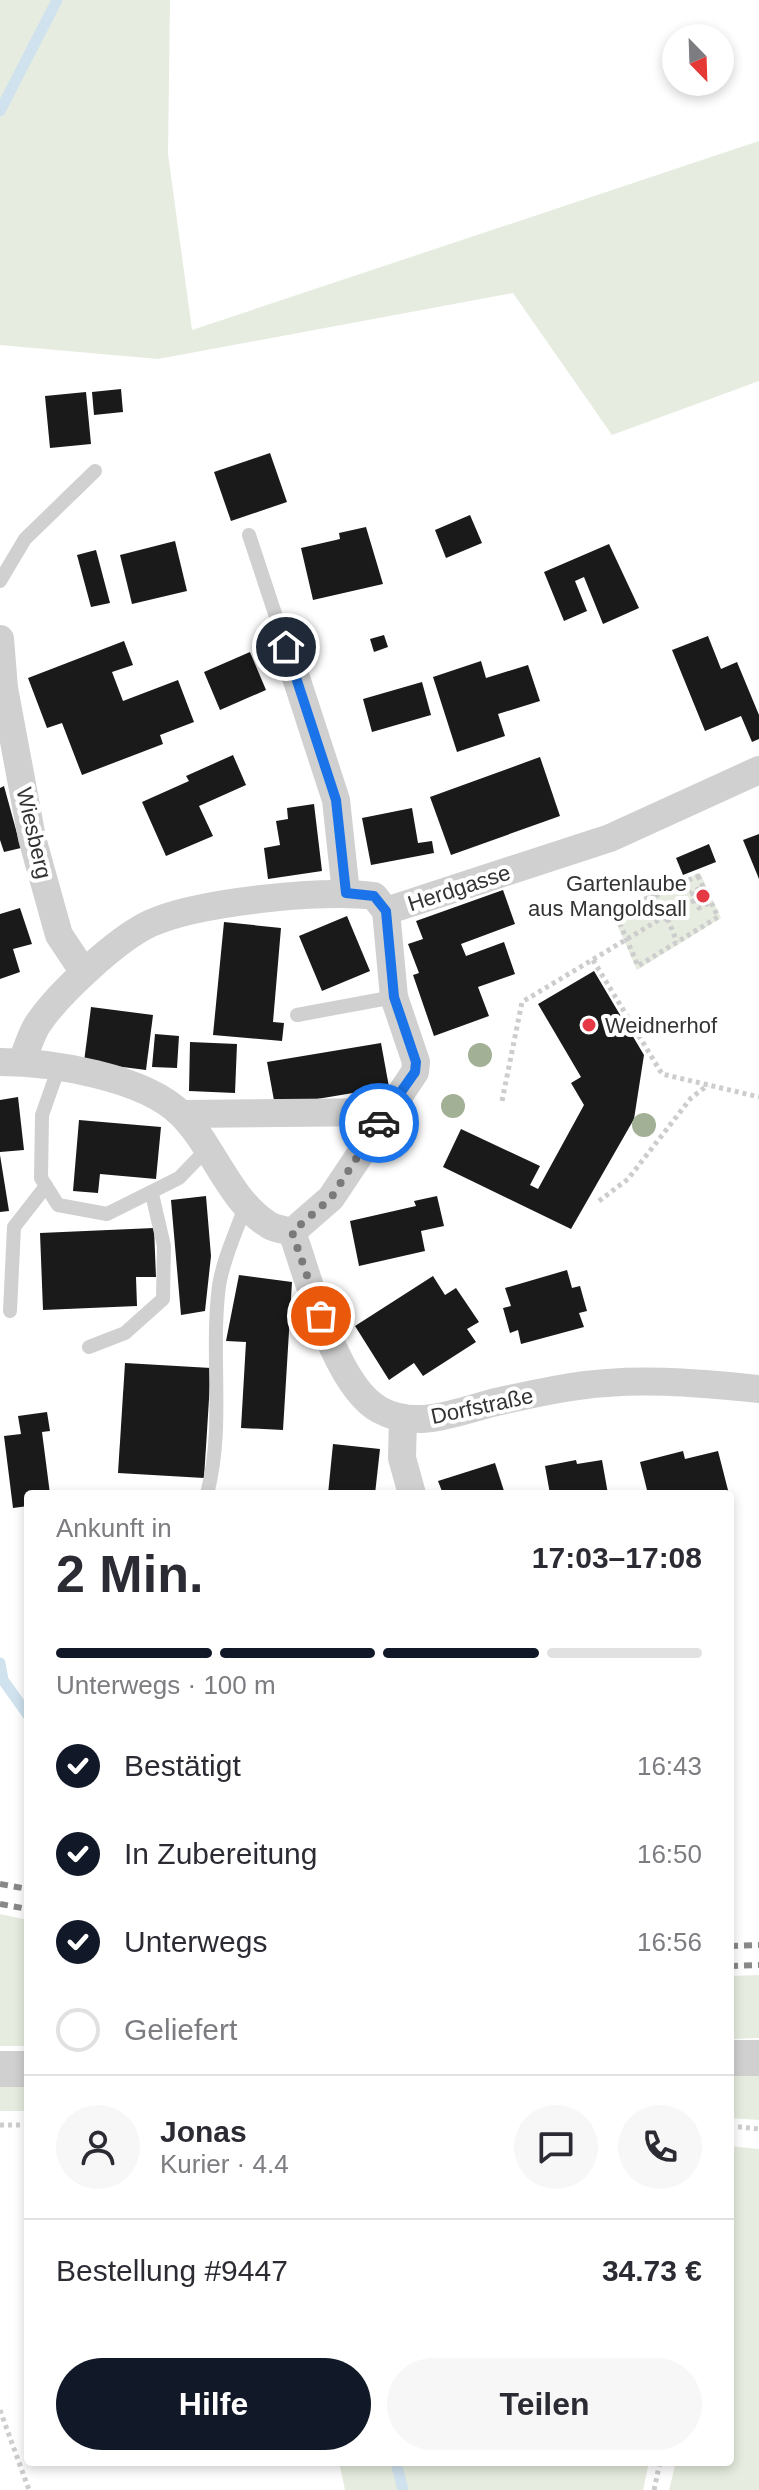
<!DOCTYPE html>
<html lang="de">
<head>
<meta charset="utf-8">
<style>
  body { margin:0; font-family:Helvetica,sans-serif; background:#f7f7f7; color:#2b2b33; height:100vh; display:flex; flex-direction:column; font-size:30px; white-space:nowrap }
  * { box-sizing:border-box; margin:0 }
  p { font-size:26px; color:#7c7c81 }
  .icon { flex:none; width:44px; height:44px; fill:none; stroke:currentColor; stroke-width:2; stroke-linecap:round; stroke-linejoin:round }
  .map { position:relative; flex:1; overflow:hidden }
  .sheet { position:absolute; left:24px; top:1490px; width:710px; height:976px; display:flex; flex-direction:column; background:#fff; border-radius:8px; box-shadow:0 4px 12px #0003 }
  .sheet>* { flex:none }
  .needle { width:52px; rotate:157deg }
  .controls { position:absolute; left:662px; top:24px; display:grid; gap:16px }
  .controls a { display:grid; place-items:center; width:72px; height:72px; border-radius:50%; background:#fff; box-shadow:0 4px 12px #0003; font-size:40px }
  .pin { position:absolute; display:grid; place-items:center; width:68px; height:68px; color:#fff; margin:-34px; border:4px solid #fff; border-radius:50%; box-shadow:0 2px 8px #0007 }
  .courier { position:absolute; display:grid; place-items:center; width:80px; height:80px; margin:-40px; border:6px solid #1a73e8; border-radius:50%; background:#fff; color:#222; box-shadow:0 2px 10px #0007 }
  .overview em { font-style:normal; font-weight:700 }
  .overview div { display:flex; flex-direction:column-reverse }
  .overview { display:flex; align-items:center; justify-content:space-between; height:136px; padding:0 32px }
  h1 { font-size:52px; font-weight:700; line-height:60px }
  .bar { display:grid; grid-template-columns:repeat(4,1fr); gap:12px 8px; align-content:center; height:96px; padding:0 32px }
  .bar i { height:10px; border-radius:6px; background:#e1e1e2 }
  .bar .on { background:#111827 }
  .bar p { grid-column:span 4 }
  .line { display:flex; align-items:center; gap:20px; padding:0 32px; border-top:2px solid #e1e1e2 }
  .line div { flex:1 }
  .round { display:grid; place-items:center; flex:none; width:84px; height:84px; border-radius:42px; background:#f7f7f7 }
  ol { padding:0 32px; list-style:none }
  li { display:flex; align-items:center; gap:24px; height:88px }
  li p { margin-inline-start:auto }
  li .icon { padding:8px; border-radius:50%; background:#111827; color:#fff; stroke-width:4 }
  li:last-child { color:#7c7c81 }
  li i { width:44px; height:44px; border:4px solid #e1e1e2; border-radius:50% }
  .cta { display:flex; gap:16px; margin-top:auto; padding:16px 32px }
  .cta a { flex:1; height:92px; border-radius:48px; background:#111827; color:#fff; font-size:32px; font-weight:700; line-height:92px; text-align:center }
  .cta a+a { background:#f7f7f7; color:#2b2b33 }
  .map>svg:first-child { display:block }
</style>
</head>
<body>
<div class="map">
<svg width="759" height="2490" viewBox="0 0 759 2490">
  <rect width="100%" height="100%" fill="#fff"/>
  <g fill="#e6ecdf">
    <path d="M0 0H170L168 154 192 330 759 141V381L612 435 513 293 158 359 0 345Z"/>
    <path d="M700 873 721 918 637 970 611 911Z"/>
    <path d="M0 1914 28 1920V2046H0Z"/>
    <path d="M759 1975V2038L730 2039V1976Z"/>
    <path d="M730 2074 759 2076V2120L730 2118Z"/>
    <rect x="0" y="2083" width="28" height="28"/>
    <path d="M730 2146 759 2149V2490H669L676 2462H730Z"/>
    <path d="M339 2462H649L643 2490H345Z"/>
  </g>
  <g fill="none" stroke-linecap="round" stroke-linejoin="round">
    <g stroke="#cfe2ee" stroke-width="11">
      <path d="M0 111 57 0"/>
      <path d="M0 1663 3 1680 28 1715"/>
      <path d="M396 2462 403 2490"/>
    </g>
  </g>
  <g fill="#1a1a1a">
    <path d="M121 389 123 412 94 415 92 392Z"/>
    <path d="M86 392 91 444 50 448 45 396Z"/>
    <path d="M270 453 287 502 231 521 214 472Z"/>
    <path d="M470 515 482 543 446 558 435 530Z"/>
    <path d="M366 527 383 584 313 600 301 548 340 539 339 533Z"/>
    <path d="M175 541 187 591 132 604 120 555Z"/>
    <path d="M609 544 639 608 603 624 584 577 575 581 587 611 564 621 544 572Z"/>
    <path d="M96 550 110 603 91 607 77 555Z"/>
    <path d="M384 635 388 647 374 652 370 639Z"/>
    <path d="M708 636 721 669 737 662 759 715V739L752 742 741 716 705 731 672 650Z"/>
    <path d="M124 641 133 665 112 672 123 701 178 680 194 722 160 735 163 744 82 775 62 723 47 728 28 678Z"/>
    <path d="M250 652 266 690 220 710 204 672Z"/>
    <path d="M481 661 486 678 528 665 540 701 498 714 505 736 457 752 433 677Z"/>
    <path d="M422 682 431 715 372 732 363 699Z"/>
    <path d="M233 755 246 785 199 806 213 836 166 856 142 802 189 781 186 776Z"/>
    <path d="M540 757 560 816 451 855 430 797Z"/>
    <path d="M4 786 21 848 4 852 0 840V788Z"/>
    <path d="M314 804 322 871 268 879 264 848 280 845 276 821 288 819 287 808Z"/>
    <path d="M412 808 418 843 432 841 434 853 371 865 362 818Z"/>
    <path d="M759 834V879L743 840Z"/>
    <path d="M709 844 716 862 683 875 676 858Z"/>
    <path d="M706 888 711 899 700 903 695 893Z"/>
    <path d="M503 890 515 924 461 944 466 956 504 942 515 974 478 987 489 1016 434 1036 413 975 419 973 408 944 423 939 416 921Z"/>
    <path d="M20 908 32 944 13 949 20 972 0 979V914Z"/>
    <path d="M347 916 370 971 322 991 299 936Z"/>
    <path d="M224 922 281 928 273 1022 284 1023 282 1041 213 1035Z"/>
    <path d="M594 971 644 1055 634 1119 571 1229 443 1167 461 1129 540 1166 530 1185 538 1189 584 1105 571 1083 581 1077 538 1004Z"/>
    <path d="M91 1007 153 1015 146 1070 84 1062Z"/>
    <path d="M155 1034 179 1036 177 1068 152 1067Z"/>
    <path d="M190 1042 237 1044 235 1093 189 1091Z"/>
    <path d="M381 1043 389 1087 275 1106 267 1062Z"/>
    <path d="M18 1097 24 1150 0 1152V1100Z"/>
    <path d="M79 1120 161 1127 156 1179 100 1174 98 1193 73 1191Z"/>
    <path d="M0 1155 9 1211 0 1212Z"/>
    <path d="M206 1196 211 1256 205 1311 181 1315 171 1200Z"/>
    <path d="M437 1196 444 1226 421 1231 425 1251 359 1266 350 1221 416 1206 414 1201Z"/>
    <path d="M154 1228 156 1277H136L137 1306 43 1310 40 1233Z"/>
    <path d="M567 1270 572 1288 580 1286 587 1311 579 1313 584 1327 521 1344 518 1330 510 1333 503 1308 511 1306 505 1288Z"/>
    <path d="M239 1275 292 1282 283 1430 241 1428 246 1342 226 1341Z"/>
    <path d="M433 1276 445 1295 456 1288 479 1322 467 1329 476 1342 423 1376 414 1363 389 1380 355 1326Z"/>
    <path d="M125 1363 211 1368 204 1478 118 1473Z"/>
    <path d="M47 1412 50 1431 42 1432 50 1494H28V1506L13 1508 4 1436 21 1434 18 1416Z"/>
    <path d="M333 1444 380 1449 375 1494H328Z"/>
    <path d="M683 1451 685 1459 718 1451 729 1494H648L640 1462Z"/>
    <path d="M576 1460 577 1464 602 1460 608 1494H550L545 1466Z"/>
    <path d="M495 1463 505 1494H443L438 1481Z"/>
  </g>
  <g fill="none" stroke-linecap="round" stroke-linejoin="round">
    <g stroke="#cdcdcd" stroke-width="5" stroke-dasharray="4 4" stroke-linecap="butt">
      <path d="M698 876 703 887 692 892 699 908 711 902 718 917 638 966 615 912Z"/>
      <path d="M656 894 664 912"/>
      <path d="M670 914 697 899"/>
      <path d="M668 920 662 918 664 912 670 914 668 920 677 942"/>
      <path d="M593 960 662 1074 759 1097"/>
      <path d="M502 1101 522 1002 662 918"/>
      <path d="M599 1201 628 1179 691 1098 708 1085"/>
      <path d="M0 2125H28"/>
      <path d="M730 2126 759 2129"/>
      <path d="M0 2410 29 2490"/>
      <path d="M654 2490 660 2462"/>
    </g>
    <g stroke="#d0d0d0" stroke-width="14">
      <path d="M249 535 286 647"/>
      <path d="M0 581 25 539 95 471"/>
      <path d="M297 1015 394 997"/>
      <path d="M59 1067 42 1115 41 1178 58 1205 107 1214 179 1178 207 1149"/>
      <path d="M10 1311 14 1227 46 1186"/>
      <path d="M89 1347 125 1333 163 1299 164 1246 152 1194"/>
      <path d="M207 1494C225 1426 210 1355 219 1286 223 1259 237 1230 246 1204"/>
    </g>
    <g stroke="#d0d0d0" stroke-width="28">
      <path d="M0 639 4 688 32 838 59 935 83 971"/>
      <path d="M286 647 336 800 346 893"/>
      <path d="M0 1062C51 1062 144 1077 181 1114 213 1145 229 1201 269 1225 275 1229 285 1230 292 1232 309 1279 335 1386 380 1410 420 1432 465 1408 505 1400 537 1393 573 1385 607 1383 658 1379 708 1384 759 1389"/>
      <path d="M22 1062C26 1051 30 1038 36 1027 55 996 116 940 149 924 196 902 322 889 374 896L386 911 610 838 759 770"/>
      <path d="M182 1114 387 1112"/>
      <path d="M292 1232 331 1198 415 1072 416 1062 394 997 386 911"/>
      <path d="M403 1418 402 1458 412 1494"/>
    </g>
    <g stroke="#d0d0d0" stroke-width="36">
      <path d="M730 2058H759"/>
      <path d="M0 2069H28"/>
    </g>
    <g stroke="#888" stroke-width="6" stroke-dasharray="8 6" stroke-linecap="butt">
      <path d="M0 1884 28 1889"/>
      <path d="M0 1904 28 1909"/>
      <path d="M730 1946 759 1945"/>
      <path d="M730 1966 759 1965"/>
    </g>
  </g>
  <g fill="#a2b095">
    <circle cx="480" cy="1055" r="12"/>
    <circle cx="453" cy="1106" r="12"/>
    <circle cx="644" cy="1125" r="12"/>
  </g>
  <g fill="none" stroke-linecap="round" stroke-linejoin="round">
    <path stroke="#7a7a7a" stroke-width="8" stroke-dasharray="0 14.4" d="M321 1316 292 1232 331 1198 379 1123"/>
    <path stroke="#1a73e8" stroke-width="10" d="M286 647 336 800 346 893 374 896 386 911 394 997 416 1062 415 1072 379 1123"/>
  </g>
  <g fill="#e63946" stroke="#fff" stroke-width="3">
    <circle cx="703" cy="896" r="8"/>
    <circle cx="589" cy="1025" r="8"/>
  </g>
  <g text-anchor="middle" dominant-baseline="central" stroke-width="8" stroke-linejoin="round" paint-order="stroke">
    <g font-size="22" fill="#333" stroke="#fff">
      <text transform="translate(34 833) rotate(77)">Wiesberg</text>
      <text transform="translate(459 888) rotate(-18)">Herdgasse</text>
      <text transform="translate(482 1406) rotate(-12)">Dorfstraße</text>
    </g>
    <g font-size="22" fill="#333" stroke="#fff" text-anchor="end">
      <text x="687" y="883">Gartenlaube<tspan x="687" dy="25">aus Mangoldsall</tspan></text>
      <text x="605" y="1025" text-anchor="start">Weidnerhof</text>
    </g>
  </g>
</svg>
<div class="controls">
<a><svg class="needle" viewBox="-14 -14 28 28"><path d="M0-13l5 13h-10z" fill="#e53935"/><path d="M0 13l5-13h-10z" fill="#7c7c81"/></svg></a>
</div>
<div class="pin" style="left:321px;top:1316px;background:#ea580c"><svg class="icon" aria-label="bag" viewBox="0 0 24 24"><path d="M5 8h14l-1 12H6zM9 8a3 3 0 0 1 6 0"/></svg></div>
<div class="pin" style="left:286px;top:647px;background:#1f2937"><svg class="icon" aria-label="home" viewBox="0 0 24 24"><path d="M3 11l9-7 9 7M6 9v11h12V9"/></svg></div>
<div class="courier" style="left:379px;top:1123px"><svg class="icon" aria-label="car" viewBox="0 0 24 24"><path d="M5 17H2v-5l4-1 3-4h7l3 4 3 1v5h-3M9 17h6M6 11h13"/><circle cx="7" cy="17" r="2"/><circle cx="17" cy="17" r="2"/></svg></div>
<section class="sheet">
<div class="overview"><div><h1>2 Min.</h1><p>Ankunft in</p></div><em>17:03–17:08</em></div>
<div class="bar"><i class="on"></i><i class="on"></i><i class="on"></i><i></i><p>Unterwegs · 100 m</p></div>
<ol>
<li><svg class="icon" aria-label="check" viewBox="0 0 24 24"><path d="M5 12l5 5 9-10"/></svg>Bestätigt<p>16:43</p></li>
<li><svg class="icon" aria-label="check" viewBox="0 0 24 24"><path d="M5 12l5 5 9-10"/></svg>In Zubereitung<p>16:50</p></li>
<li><svg class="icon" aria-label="check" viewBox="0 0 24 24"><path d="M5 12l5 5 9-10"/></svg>Unterwegs<p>16:56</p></li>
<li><i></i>Geliefert</li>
</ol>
<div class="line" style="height:144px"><a class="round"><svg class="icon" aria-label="person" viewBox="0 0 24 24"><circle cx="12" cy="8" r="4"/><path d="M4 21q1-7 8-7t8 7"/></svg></a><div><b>Jonas</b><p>Kurier · 4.4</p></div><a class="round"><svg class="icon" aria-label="chat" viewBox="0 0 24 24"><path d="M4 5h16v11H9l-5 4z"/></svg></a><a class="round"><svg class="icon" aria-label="phone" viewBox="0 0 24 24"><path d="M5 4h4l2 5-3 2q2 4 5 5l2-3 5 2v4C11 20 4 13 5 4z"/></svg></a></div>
<div class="line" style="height:104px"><div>Bestellung #9447</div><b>34.73 €</b></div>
<div class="cta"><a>Hilfe</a><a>Teilen</a></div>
</section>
</div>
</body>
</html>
